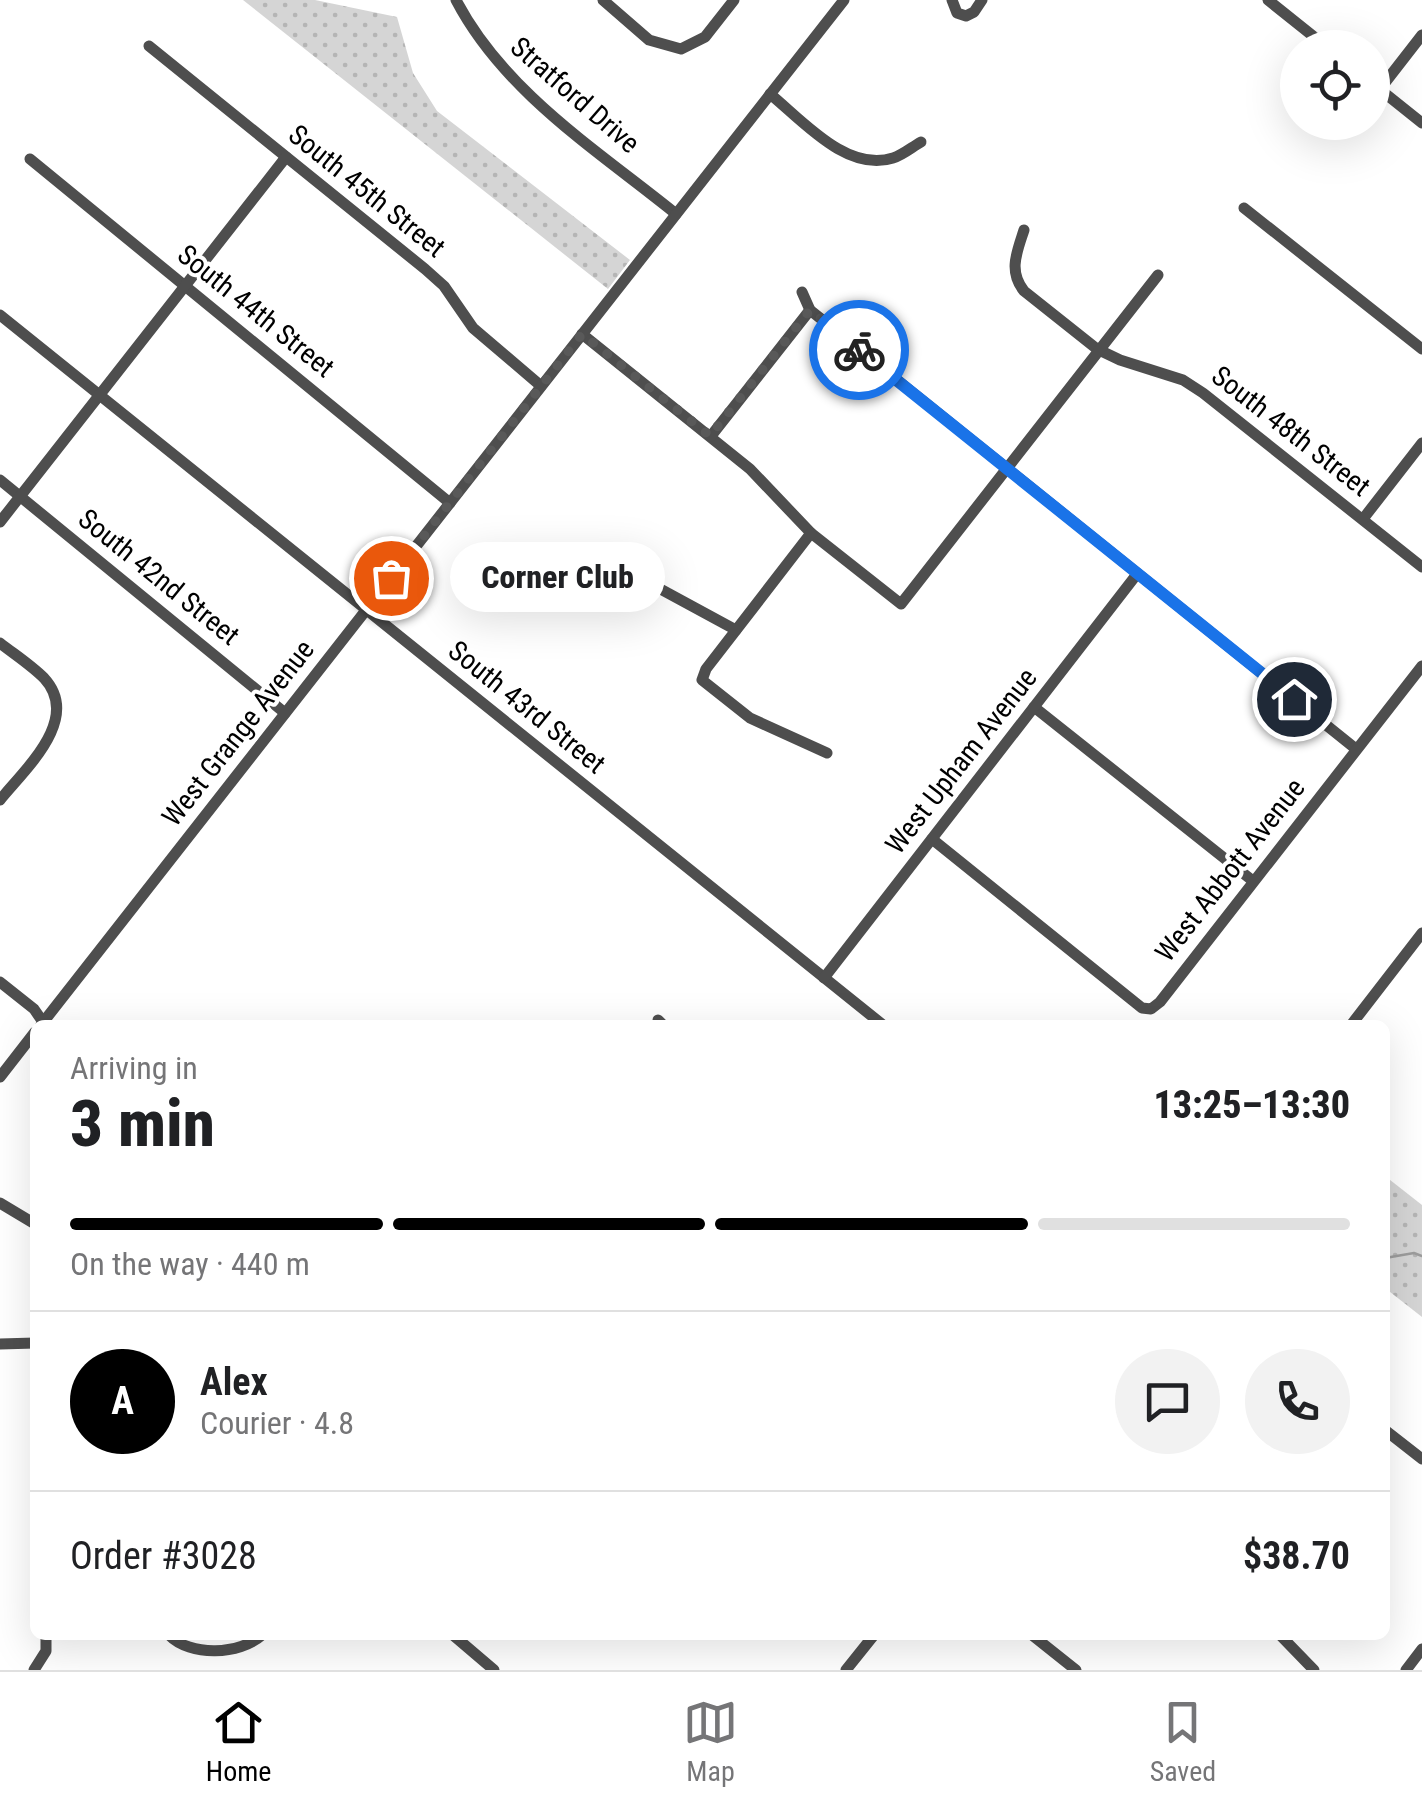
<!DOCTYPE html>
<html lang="en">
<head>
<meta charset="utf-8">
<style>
  body { margin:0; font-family:"Roboto Condensed",sans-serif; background:#f2f2f2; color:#202124; height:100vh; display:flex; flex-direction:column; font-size:38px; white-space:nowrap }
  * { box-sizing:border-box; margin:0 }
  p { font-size:32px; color:#757577 }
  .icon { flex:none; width:55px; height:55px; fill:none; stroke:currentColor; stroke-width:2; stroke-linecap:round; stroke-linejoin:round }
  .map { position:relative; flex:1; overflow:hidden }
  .panel { position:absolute; left:30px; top:1020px; width:1360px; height:620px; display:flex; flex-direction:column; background:#fff; border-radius:15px; box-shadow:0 10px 40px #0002 }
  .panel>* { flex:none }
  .controls { position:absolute; left:1280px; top:30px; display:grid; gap:20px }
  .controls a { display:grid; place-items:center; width:110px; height:110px; border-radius:50%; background:#fff; box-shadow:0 10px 40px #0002; font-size:50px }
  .pin { position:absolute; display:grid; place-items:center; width:85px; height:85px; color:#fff; margin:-42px; border:5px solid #fff; border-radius:50%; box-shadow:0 2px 10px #0007 }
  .courier { position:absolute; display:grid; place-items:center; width:100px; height:100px; margin:-50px; border:8px solid #1a73e8; border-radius:50%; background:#fff; color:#222; box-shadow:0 2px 12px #0007 }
  .bubble { position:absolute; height:70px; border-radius:35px; background:#fff; box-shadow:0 10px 40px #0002; font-size:32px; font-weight:800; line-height:70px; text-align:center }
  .overview em { font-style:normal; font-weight:800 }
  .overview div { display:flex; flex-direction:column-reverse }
  .overview { display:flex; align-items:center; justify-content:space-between; height:170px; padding:0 40px }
  h1 { font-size:65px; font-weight:800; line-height:75px }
  .bar { display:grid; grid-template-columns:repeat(4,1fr); gap:15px 10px; align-content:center; height:120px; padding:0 40px }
  .bar i { height:12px; border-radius:8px; background:#e0e0e0 }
  .bar .active { background:#000 }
  .bar p { grid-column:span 4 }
  .line { display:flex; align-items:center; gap:25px; padding:0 40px; border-top:2px solid #e0e0e0 }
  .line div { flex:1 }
  .round { display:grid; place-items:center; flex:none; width:105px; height:105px; border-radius:52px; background:#f2f2f2 }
  .menu { display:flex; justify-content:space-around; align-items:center; height:140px; border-top:2px solid #e0e0e0; background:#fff; font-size:28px; color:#757577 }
  .menu a { display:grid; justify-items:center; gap:5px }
  .menu .active { color:#000 }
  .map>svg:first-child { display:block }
</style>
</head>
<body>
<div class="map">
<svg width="1422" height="1670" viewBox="0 0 1422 1670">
  <defs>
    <pattern id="park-dots" width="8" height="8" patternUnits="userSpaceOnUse" patternTransform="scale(2.5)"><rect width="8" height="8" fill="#d5d5d5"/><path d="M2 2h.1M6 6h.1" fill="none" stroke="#b5b5b5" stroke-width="1.8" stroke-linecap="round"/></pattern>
  </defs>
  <rect width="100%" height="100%" fill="#fff"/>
  <g fill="url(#park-dots)">
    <path d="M243 0H315L397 17 413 73 437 111 630 260 608 289Z"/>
    <path d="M1385 1176 1422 1205V1317L1385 1288Z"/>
  </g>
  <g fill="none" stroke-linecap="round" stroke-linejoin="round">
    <path stroke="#9c9c9c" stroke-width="2.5" d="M1385 1258 1414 1253 1422 1256"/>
    <g stroke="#4e4e4e" stroke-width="11">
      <path d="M456 0C504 92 597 150 676 214"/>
      <path d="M603 0 649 40 681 49 705 37 734 0"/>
      <path d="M952 0 957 13 966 16 974 12 982 0"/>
      <path d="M1268 0 1328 48"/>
      <path d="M149 46 425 269 444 286 473 328 541 386"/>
      <path d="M1372 83 1422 123"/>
      <path d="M1380 89 1422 35"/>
      <path d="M770 94C802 120 847 173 893 158 903 155 912 147 921 142"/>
      <path d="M30 159 450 503"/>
      <path d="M1244 208 1422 349"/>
      <path d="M1024 230C1017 252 1008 271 1024 291L1097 349 1120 360 1183 380 1203 393 1422 567"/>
      <path d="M802 292 810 310 1356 749"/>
      <path d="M0 315 883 1025"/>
      <path d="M582 334 750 469 811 533 901 604 1158 275"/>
      <path d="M711 436 810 310"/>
      <path d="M0 480 285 713"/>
      <path d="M1363 519 1422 443"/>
      <path d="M0 522 286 157"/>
      <path d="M811 533 706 669 702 680 750 718 827 753"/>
      <path d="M653 585 736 630"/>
      <path d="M0 643C14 654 31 665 44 678 82 719 25 769 0 800"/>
      <path d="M1034 707 1253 881"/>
      <path d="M932 839 1142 1008 1151 1009 1160 1002 1422 666"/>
      <path d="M824 978 1137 574"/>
      <path d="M0 982 34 1009 45 1025"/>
      <path d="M658 1020 663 1025"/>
      <path d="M41 1025 844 0"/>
      <path d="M1351 1025 1422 933"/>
      <path d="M0 1077 35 1032"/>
      <path d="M0 1203 35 1224"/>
      <path d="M0 1344 35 1343"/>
      <path d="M1385 1430 1422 1459"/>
      <path d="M169 1635C190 1657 240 1655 262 1635"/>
      <path d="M453 1635 494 1670"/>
      <path d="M1032 1635 1076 1670"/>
      <path d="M1280 1635 1314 1670"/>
      <path d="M34 1670 46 1651V1635"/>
      <path d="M846 1670 874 1635"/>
      <path d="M1406 1670 1422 1649"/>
    </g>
  </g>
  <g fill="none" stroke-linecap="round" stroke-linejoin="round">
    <path stroke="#595959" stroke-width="10" stroke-dasharray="0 18" d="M391 578 582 334 710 436 810 310 859 350"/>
    <path stroke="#1a73e8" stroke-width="12" d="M859 350 1294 699"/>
  </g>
  <g text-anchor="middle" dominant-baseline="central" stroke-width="8" stroke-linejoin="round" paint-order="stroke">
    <g font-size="28" fill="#000" stroke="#fff">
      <text transform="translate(575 95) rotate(41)">Stratford Drive</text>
      <text transform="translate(367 191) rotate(39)">South 45th Street</text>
      <text transform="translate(256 311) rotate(39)">South 44th Street</text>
      <text transform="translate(1291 431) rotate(38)">South 48th Street</text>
      <text transform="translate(159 577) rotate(39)">South 42nd Street</text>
      <text transform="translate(527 707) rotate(39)">South 43rd Street</text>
      <text transform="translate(238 733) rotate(-52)">West Grange Avenue</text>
      <text transform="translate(961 761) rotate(-52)">West Upham Avenue</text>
      <text transform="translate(1230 870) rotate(-52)">West Abbott Avenue</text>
    </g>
  </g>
</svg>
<div class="controls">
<a><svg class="icon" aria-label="locate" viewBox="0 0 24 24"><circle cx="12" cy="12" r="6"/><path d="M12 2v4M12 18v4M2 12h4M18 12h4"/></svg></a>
</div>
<div class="pin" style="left:391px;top:578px;background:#ea580c"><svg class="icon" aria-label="bag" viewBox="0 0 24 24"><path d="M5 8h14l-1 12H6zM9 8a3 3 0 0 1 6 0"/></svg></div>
<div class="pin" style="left:1294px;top:699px;background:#1f2937"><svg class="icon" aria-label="home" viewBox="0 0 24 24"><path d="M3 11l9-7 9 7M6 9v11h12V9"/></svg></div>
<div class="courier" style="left:859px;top:350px"><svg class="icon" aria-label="bike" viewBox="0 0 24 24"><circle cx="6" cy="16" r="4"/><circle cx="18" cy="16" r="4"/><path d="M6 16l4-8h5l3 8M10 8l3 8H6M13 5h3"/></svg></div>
<div class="bubble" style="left:450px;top:542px;width:215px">Corner Club</div>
<section class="panel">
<div class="overview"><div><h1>3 min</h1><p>Arriving in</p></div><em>13:25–13:30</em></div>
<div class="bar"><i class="active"></i><i class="active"></i><i class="active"></i><i></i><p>On the way · 440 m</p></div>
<div class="line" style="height:180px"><b class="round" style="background:#000;color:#fff">A</b><div><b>Alex</b><p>Courier · 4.8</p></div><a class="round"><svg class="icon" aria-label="chat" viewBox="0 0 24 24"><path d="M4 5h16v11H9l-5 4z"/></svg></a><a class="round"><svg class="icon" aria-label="phone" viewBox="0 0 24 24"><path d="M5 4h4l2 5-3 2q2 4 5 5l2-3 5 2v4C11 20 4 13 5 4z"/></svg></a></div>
<div class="line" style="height:130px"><div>Order #3028</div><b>$38.70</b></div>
</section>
</div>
<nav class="menu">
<a class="active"><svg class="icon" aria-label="home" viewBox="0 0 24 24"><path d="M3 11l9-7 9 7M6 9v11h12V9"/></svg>Home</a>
<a><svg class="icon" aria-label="map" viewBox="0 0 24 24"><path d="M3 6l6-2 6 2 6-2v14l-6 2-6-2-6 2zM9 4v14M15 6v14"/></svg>Map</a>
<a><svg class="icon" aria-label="saved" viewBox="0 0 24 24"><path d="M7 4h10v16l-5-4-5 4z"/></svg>Saved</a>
</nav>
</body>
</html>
